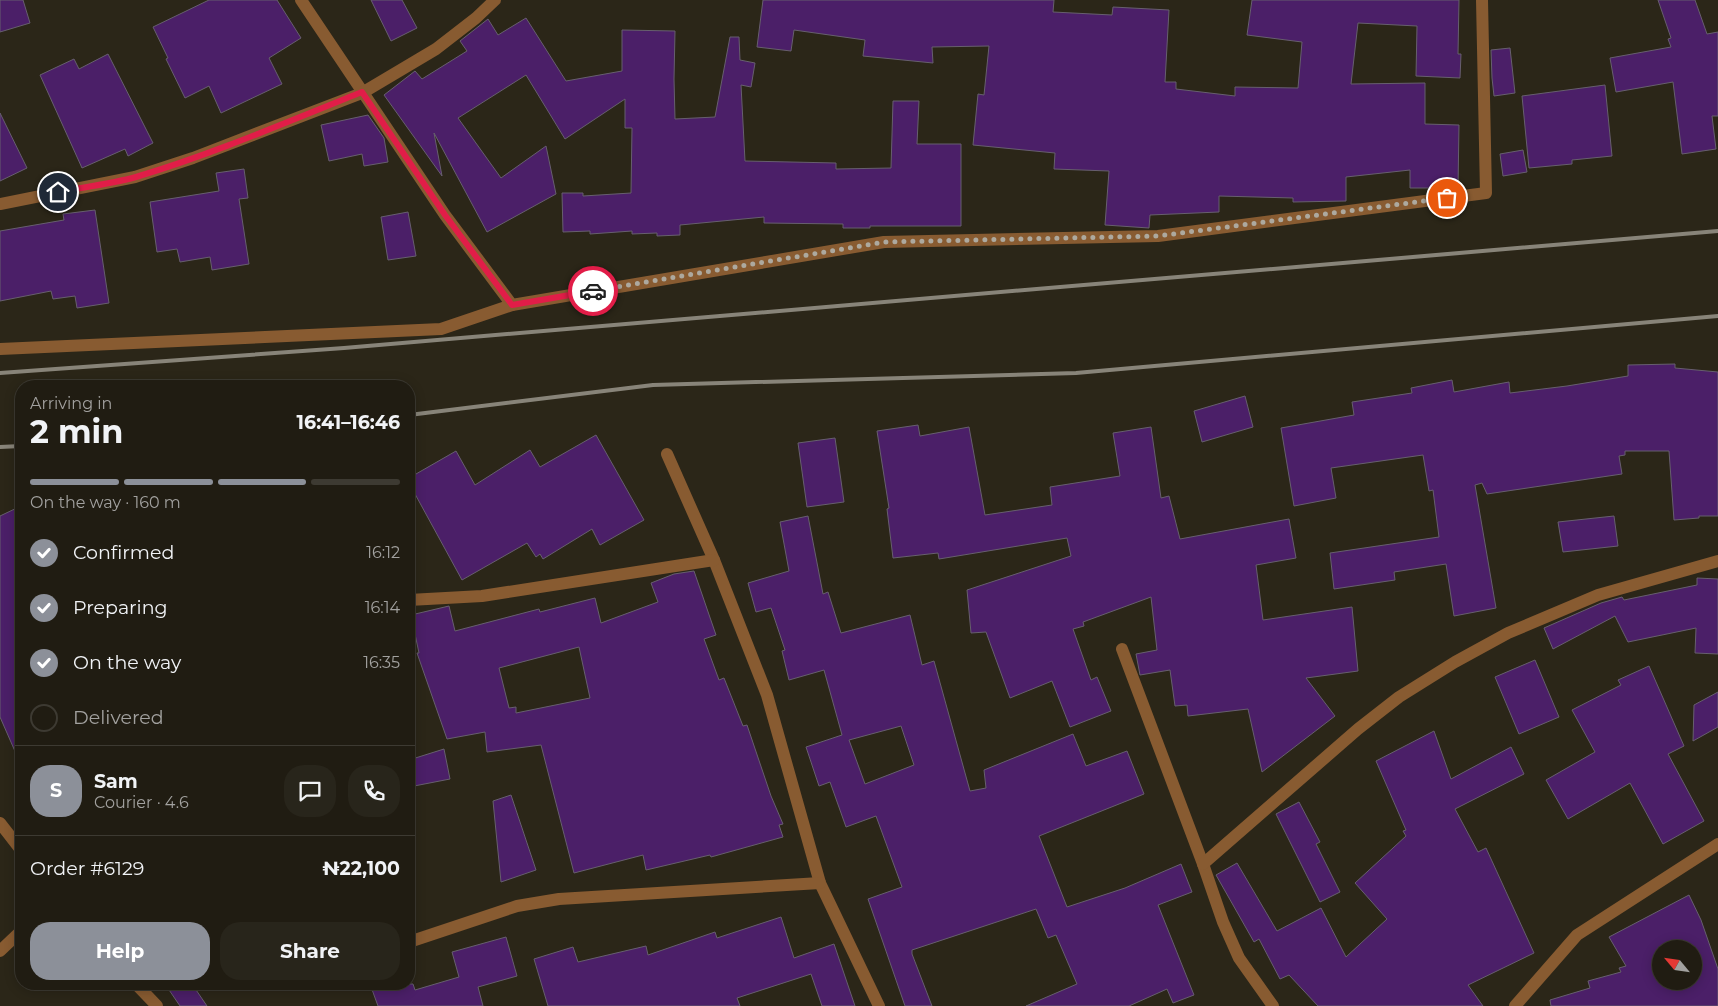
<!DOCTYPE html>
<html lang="en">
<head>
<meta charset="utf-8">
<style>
  body { margin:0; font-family:Montserrat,sans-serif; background:#28251b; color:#f1f3f6; height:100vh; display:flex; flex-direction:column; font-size:19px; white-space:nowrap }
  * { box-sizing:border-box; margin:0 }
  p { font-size:16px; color:#a2a19f }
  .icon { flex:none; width:28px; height:28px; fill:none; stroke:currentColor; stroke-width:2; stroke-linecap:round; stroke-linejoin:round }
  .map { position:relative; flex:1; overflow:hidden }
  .panel { position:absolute; left:15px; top:380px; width:400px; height:610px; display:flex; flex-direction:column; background:#201c12; border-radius:20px; box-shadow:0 2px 12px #0003,0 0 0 1px #3d3a32 }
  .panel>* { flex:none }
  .needle { width:32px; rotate:299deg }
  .fabs { position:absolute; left:1652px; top:940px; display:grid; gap:10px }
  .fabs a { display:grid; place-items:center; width:50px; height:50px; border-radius:50%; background:#201c12; box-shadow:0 2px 12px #0003,0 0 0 1px #3d3a32; font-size:25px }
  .pin { position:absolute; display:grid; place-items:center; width:42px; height:42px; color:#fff; margin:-21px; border:2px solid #fff; border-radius:50%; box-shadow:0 1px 5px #0007 }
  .courier { position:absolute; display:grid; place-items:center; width:50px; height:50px; margin:-25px; border:4px solid #e11d48; border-radius:50%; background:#fff; color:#222; box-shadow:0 1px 6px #0007 }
  .overview em { font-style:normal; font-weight:700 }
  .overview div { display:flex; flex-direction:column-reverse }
  .overview { display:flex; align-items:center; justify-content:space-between; height:85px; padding:0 15px }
  h1 { font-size:32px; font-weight:700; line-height:38px }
  .bar { display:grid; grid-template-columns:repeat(4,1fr); gap:8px 5px; align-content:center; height:60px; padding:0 15px }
  .bar i { height:6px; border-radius:4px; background:#3d3a32 }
  .bar .on { background:#8c9099 }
  .bar p { grid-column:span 4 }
  .line { display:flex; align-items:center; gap:12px; padding:0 15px; border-top:1px solid #3d3a32 }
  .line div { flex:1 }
  .round { display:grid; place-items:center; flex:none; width:52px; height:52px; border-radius:20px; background:#28251b }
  ol { padding:0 15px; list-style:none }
  li { display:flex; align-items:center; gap:15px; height:55px }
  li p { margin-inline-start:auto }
  li .icon { padding:5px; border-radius:50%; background:#8c9099; color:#fff; stroke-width:4 }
  li:last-child { color:#a2a19f }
  li i { width:28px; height:28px; border:2px solid #3d3a32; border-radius:50% }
  .primary-button { display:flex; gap:10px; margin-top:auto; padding:10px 15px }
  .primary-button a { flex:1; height:58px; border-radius:20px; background:#8c9099; color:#fff; font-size:20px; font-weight:700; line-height:58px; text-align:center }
  .primary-button a+a { background:#28251b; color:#f1f3f6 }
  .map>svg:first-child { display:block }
</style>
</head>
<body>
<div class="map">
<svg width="1718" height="1006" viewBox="0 0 1718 1006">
  <rect width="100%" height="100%" fill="#2b2618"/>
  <g fill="#4b1f68" stroke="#675f6e" fill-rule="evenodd">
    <path d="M0 0H23L30 23 0 32Z"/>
    <path d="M209 0H277L301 38 269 58 282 84 221 113 209 86 185 98 166 59 168 58 153 27Z"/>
    <path d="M371 0H402L417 28 391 41Z"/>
    <path d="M763 0H1054L1053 12 1112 15 1113 7 1169 10 1165 82H1176V89L1235 96V87L1298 88 1302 42 1247 35 1252 0H1459L1458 54H1461L1460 78 1416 76 1417 26 1358 23 1351 84 1425 83V124L1459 125 1458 188H1410V170L1346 177V201L1293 202V198L1219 196V212L1150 215 1149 228 1105 225 1109 171 1054 169 1055 153 973 145 978 94 984 95 989 46 932 47 933 63 863 56 865 40 794 30 791 51 757 47Z"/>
    <path d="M1658 0H1695L1707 34 1718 32V116H1712L1716 149 1682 154 1673 82 1616 92 1610 58 1671 47 1668 39 1671 38Z"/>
    <path d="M526 18 566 81 622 71V30L675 31 674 79 675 119 715 117 730 37H739L740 60 755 63 751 87 741 85 745 161 836 163V169L891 168 893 101H919L917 144H961V226H870V228H843V224L764 223V217L680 225V235L657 236V233L632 234V231L590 234V231L563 232 562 193H583V196L631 193 632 128H625V99L565 139 526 75 458 118 501 178 546 146 556 194 487 232 434 133 442 176 384 95 415 71 422 79 467 51 460 41 488 19 498 35Z"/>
    <path d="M1510 48 1515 93 1494 96 1492 78 1491 50Z"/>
    <path d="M108 54 153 143 128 156 125 149 82 168 40 75 74 59 79 69Z"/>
    <path d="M1605 85 1612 156 1572 160V164L1529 168 1522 96Z"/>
    <path d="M0 113 27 168 0 181Z"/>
    <path d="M368 115 384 138 388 162 364 166 362 154 329 161 321 125Z"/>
    <path d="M1523 150 1527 172 1503 176 1500 154Z"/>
    <path d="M244 169 248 198 239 199 249 264 212 270 210 257 180 262 177 249 157 252 150 202 219 191 216 173Z"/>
    <path d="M95 210 109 303 77 308 75 296 53 299 51 291 0 301V231L64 220 63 214Z"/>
    <path d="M408 212 416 256 388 260 381 217Z"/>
    <path d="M1675 364V368L1718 372V516H1699V518L1674 520 1669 451H1625V455L1619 456 1622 474 1487 494 1482 483 1475 485 1496 608 1454 616 1446 564 1394 572 1395 580 1334 589 1330 553 1439 537 1433 490 1429 491 1423 455 1331 468 1336 498 1294 506 1281 428 1354 415 1352 402 1412 393 1411 388 1452 380 1454 392 1509 382 1510 393 1567 386 1628 376V365Z"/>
    <path d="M1245 396 1253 427 1202 442 1194 411Z"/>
    <path d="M918 425 920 436 969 427 985 515 1052 505 1050 487 1120 476 1113 433 1151 427 1161 498 1169 496 1180 539 1289 519 1296 558 1256 565 1263 620 1352 607 1358 671 1306 678 1335 716 1262 772 1248 709 1188 716 1187 705 1175 706 1170 670 1140 675 1136 654 1157 650 1151 597 1083 622 1084 626 1073 629 1091 680 1097 677 1111 711 1070 727 1052 681 1010 698 986 632 971 633 967 590 1071 556 1067 538 939 559 938 553 893 558 887 509 889 508 877 431Z"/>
    <path d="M596 435 644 520 600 545 592 529 543 559 540 554 536 557 527 543 462 580 409 483V478L456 451 475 485 530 450 540 467Z"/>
    <path d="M835 438 844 502 807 507 798 443Z"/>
    <path d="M21 506V765L0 717V516Z"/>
    <path d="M808 516 823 594 828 592 841 633 910 615 922 665 934 661 970 791 986 788 984 770 1073 734 1086 766 1127 751 1144 794 1039 836 1067 907 1125 888 1181 864 1192 892 1158 905 1194 995 1173 1003 1167 989 1129 1006H1026L1077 984 1056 935 1048 938 1036 909 912 950V954L932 1006H905L868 899 902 887 876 816 846 827 830 782 819 786 806 747 842 735 824 670 789 680 782 651 785 650 771 608 756 612 748 583 789 571 780 522ZM901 726 914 765 865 784 849 740Z"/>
    <path d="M1614 516 1618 546 1563 552 1558 522Z"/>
    <path d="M694 571 716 635 704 639 719 680 724 678 743 726 747 725 771 796 783 824 779 825 783 837 711 857 710 855 646 870 643 855 574 873 541 745 487 752 485 732 447 739 417 653H419L411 615 449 606 455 631 539 609 540 612 595 598 601 623 658 602 651 583 674 574ZM579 647 590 698 516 713V707L509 708 499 668Z"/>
    <path d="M1697 578 1718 579V654L1695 653 1696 628 1628 642 1615 616 1553 649 1544 628 1601 603 1622 597 1624 600 1697 585Z"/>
    <path d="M1535 660 1559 717 1519 734 1495 677Z"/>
    <path d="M1649 666 1684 746 1668 754 1704 821 1663 844 1630 783 1568 819 1546 780 1595 752 1572 710 1621 685 1618 680Z"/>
    <path d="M1718 692V727L1693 741 1694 705Z"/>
    <path d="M1434 731 1451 779 1511 747 1524 774 1455 809 1478 852 1486 848 1534 953 1468 985 1483 1006H1318L1289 975 1280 979 1259 939 1254 942 1216 875 1237 863 1277 931 1321 908 1346 957 1387 919 1355 883 1406 836 1403 831 1406 830 1376 761Z"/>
    <path d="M444 749 450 779 409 787V760Z"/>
    <path d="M511 795 536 870 501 882 493 801Z"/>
    <path d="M1299 802 1320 842 1316 844 1340 892 1320 902 1276 814Z"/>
    <path d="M1689 895 1701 920 1718 969V1006H1551L1550 1000 1590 988 1588 981 1621 972 1619 968 1626 966 1609 937ZM1661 949H1694V981H1661Z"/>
    <path d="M781 917 794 958 834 944 855 1006H822L811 974 737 998 740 1006H548L534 959 573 947 578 962 646 946 648 955 715 932 717 938Z"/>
    <path d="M506 937 517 976 478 987 483 1006H378L370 984H413L415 990 459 977 452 952Z"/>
    <path d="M165 984H192L207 1006H180Z"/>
  </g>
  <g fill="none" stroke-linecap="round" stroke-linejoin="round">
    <g stroke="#885b31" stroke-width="12">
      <path d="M301 0 445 215 512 305 884 242 1158 236 1486 193 1482 0"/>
      <path d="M0 204 135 177 193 158 362 93 436 49 476 18 495 0"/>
      <path d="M0 349 441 329 512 305"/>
      <path d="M667 454 714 560 767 695 820 883 879 1006"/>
      <path d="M409 600 482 596 714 560"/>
      <path d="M1122 649 1203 864 1223 922 1239 958 1273 1006"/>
      <path d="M0 823 21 850"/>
      <path d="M1203 864 1358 729 1399 697 1455 662 1508 633 1598 595 1718 561"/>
      <path d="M409 942 517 906 559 899 820 883"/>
      <path d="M0 951 21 931"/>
      <path d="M136 984 157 1006"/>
      <path d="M1515 1006 1577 935 1718 844"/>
    </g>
    <g stroke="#888479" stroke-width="4">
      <path d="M0 373 344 348 1718 231"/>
      <path d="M409 415 653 385 1076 373 1718 316"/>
      <path d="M0 447 21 446"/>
    </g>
  </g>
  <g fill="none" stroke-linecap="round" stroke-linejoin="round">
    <path stroke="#ada99f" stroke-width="5" stroke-dasharray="0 9" d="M593 291 884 242 1158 236 1447 198"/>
    <path stroke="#e11d48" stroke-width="6" d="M58 192C84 187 111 184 136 177 213 154 287 122 362 92L445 215 512 305 593 291"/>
  </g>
</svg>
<div class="fabs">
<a><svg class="needle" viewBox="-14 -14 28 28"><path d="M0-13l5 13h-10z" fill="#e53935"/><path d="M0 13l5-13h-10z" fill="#a2a19f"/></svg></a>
</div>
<div class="pin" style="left:1447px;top:198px;background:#ea580c"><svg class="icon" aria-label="bag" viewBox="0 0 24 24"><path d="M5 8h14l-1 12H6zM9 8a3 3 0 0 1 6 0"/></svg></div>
<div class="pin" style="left:58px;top:192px;background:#1f2937"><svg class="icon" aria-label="home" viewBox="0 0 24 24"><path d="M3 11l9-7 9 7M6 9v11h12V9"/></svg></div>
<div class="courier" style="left:593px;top:291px"><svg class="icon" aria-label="car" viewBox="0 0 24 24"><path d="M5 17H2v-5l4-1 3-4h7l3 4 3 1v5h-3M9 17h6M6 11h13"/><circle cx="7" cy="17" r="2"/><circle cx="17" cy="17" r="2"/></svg></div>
<section class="panel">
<div class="overview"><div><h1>2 min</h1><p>Arriving in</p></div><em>16:41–16:46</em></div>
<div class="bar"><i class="on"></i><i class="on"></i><i class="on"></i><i></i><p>On the way · 160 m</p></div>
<ol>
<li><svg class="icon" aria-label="check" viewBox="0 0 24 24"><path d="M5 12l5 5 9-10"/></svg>Confirmed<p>16:12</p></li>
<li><svg class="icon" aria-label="check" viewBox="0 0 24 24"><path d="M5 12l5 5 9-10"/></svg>Preparing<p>16:14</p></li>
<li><svg class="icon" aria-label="check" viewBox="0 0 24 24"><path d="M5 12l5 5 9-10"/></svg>On the way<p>16:35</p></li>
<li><i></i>Delivered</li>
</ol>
<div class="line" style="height:90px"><b class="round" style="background:#8c9099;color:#fff">S</b><div><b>Sam</b><p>Courier · 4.6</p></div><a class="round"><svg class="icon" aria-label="chat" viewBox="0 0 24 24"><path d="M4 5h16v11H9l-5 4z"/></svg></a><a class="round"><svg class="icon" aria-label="phone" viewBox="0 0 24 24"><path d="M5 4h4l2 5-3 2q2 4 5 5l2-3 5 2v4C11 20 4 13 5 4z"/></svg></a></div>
<div class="line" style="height:65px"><div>Order #6129</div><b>₦22,100</b></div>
<div class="primary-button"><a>Help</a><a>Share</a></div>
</section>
</div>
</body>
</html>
